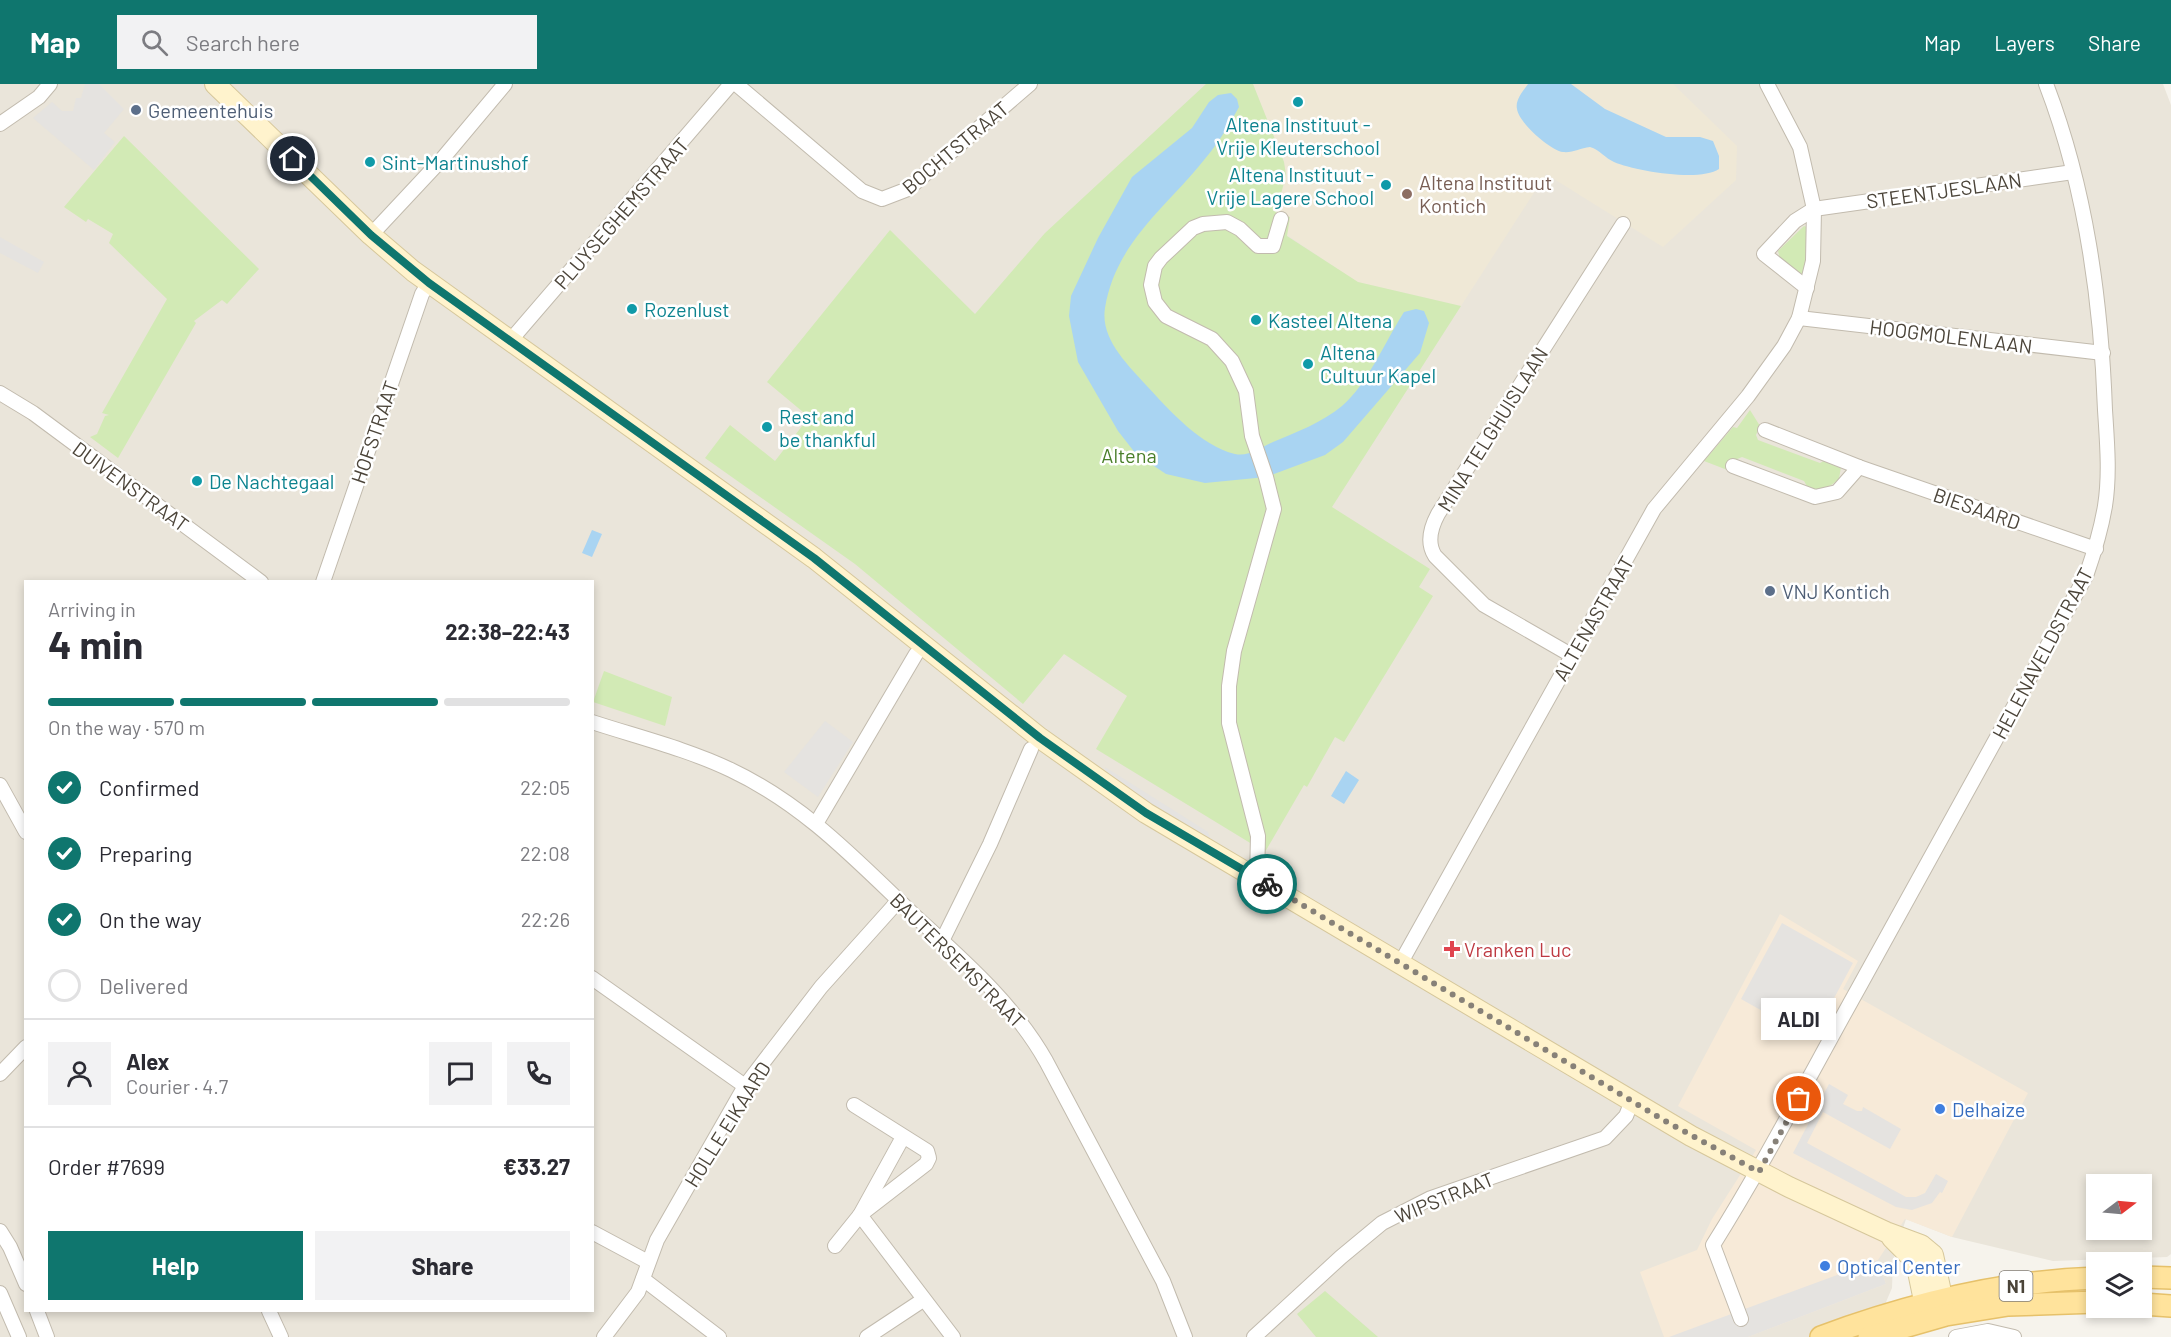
<!DOCTYPE html>
<html lang="en">
<head>
<meta charset="utf-8">
<style>
  body { margin:0; font-family:Barlow,sans-serif; background:#f2f2f3; color:#2b2b33; height:100vh; display:flex; flex-direction:column; font-size:22px; white-space:nowrap }
  * { box-sizing:border-box; margin:0 }
  p { font-size:20px; color:#7c7c81 }
  .icon { flex:none; width:33px; height:33px; fill:none; stroke:currentColor; stroke-width:2; stroke-linecap:round; stroke-linejoin:round }
  .map { position:relative; flex:1; overflow:hidden }
  .drawer { position:absolute; left:24px; top:496px; width:570px; height:732px; display:flex; flex-direction:column; background:#fff; border-radius:0px; box-shadow:0 3px 9px #0003 }
  .drawer>* { flex:none }
  .needle { width:39px; rotate:74deg }
  .controls { position:absolute; left:2086px; top:1090px; display:grid; gap:12px }
  .controls a { display:grid; place-items:center; width:66px; height:66px; border-radius:0px; background:#fff; box-shadow:0 3px 9px #0003; font-size:30px }
  .pin { position:absolute; display:grid; place-items:center; width:51px; height:51px; color:#fff; margin:-26px; border:3px solid #fff; border-radius:50%; box-shadow:0 2px 6px #0007 }
  .courier { position:absolute; display:grid; place-items:center; width:60px; height:60px; margin:-30px; border:4px solid #0f766e; border-radius:50%; background:#fff; color:#222; box-shadow:0 2px 8px #0007 }
  .bubble { position:absolute; height:42px; border-radius:0px; background:#fff; box-shadow:0 3px 9px #0003; font-size:20px; font-weight:700; line-height:42px; text-align:center }
  .overview em { font-style:normal; font-weight:700 }
  .overview div { display:flex; flex-direction:column-reverse }
  .overview { display:flex; align-items:center; justify-content:space-between; height:102px; padding:0 24px }
  h1 { font-size:39px; font-weight:700; line-height:45px }
  .bar { display:grid; grid-template-columns:repeat(4,1fr); gap:9px 6px; align-content:center; height:72px; padding:0 24px }
  .bar i { height:8px; border-radius:4px; background:#e1e1e2 }
  .bar .on { background:#0f766e }
  .bar p { grid-column:span 4 }
  .line { display:flex; align-items:center; gap:15px; padding:0 24px; border-top:2px solid #e1e1e2 }
  .line div { flex:1 }
  .round { display:grid; place-items:center; flex:none; width:63px; height:63px; border-radius:0px; background:#f2f2f3 }
  ol { padding:0 24px; list-style:none }
  li { display:flex; align-items:center; gap:18px; height:66px }
  li p { margin-inline-start:auto }
  li .icon { padding:6px; border-radius:50%; background:#0f766e; color:#fff; stroke-width:4 }
  li:last-child { color:#7c7c81 }
  li i { width:33px; height:33px; border:3px solid #e1e1e2; border-radius:50% }
  .primary-button { display:flex; gap:12px; margin-top:auto; padding:12px 24px }
  .primary-button a { flex:1; height:69px; border-radius:0px; background:#0f766e; color:#fff; font-size:24px; font-weight:700; line-height:69px; text-align:center }
  .primary-button a+a { background:#f2f2f3; color:#2b2b33 }
  header { display:flex; align-items:center; gap:36px; box-sizing:border-box; height:84px; padding:0 30px; background:#0f766e; color:#fff }
  header strong { font-size:28px }
  nav { display:flex; gap:33px; margin-inline-start:auto; font-size:21px }
  .search { width:420px; height:54px; background:#f2f2f3; display:flex; align-items:center; gap:15px; box-sizing:border-box; padding:0 21px; border-radius:0px; color:#7c7c81; font-size:22px }
  .map>svg:first-child { display:block }
</style>
</head>
<body>
<header>
<strong>Map</strong>
<div class="search"><svg class="icon" aria-label="search" viewBox="0 0 24 24"><circle cx="10" cy="10" r="6"/><path d="M15 15l6 6"/></svg>Search here</div>
<nav><a>Map</a><a>Layers</a><a>Share</a></nav>
</header>
<div class="map">
<svg width="2171" height="1253" viewBox="0 0 2171 1253">
  <rect width="100%" height="100%" fill="#f6f3ec"/>
  <path fill="#eae5da" fill-rule="evenodd" d="M0 0H2163L2171 21V1170L2167 1173 2053 1177 1952 1153 1906 1135 1893 1176 1892 1204 1886 1218 1899 1253H0ZM26 498H592V1227H26ZM2097 1101H2142V1146H2097Z"/>
  <path fill="#f7ead8" d="M1780 830 1858 877 1843 905 2028 1009 1952 1153 1905 1135 1878 1176 1886 1200 1748 1253H1664L1640 1188 1697 1166 1712 1135 1756 1066 1678 1022Z"/>
  <path fill="#efe8d6" d="M1253 0H1673L1737 62 1736 96 1663 163 1546 90 1461 222 1357 198 1287 151 1276 130 1286 91 1284 78Z"/>
  <g fill="#d2eab5">
    <path d="M1206 0H1253L1284 78 1286 91 1276 129 1290 133 1287 152 1358 198 1461 222 1332 423 1430 485 1419 503 1433 512 1344 658 1335 653 1307 703 1304 701 1265 768 1096 665 1127 612 1064 570 1023 620 855 480 705 374 730 341 775 377 809 333 767 298 890 146 975 230 1045 149Z"/>
    <path d="M124 52 259 185 227 220 222 216 194 237 196 239 118 374 90 353 97 350 105 332 109 331 102 329 167 215 109 159 113 150 88 135 86 138 64 123Z"/>
    <path d="M1804 142 1807 143V178L1804 189 1800 191 1780 175 1778 167Z"/>
    <path d="M1750 326 1760 342 1756 351 1758 356 1820 379 1827 375 1841 383 1839 395C1829 403 1822 409 1808 404L1804 397 1742 373 1735 376 1730 387 1704 377 1733 343 1737 344Z"/>
    <path d="M604 587 672 613 665 642 593 618Z"/>
    <path d="M1325 1207 1378 1253H1316L1297 1230Z"/>
  </g>
  <g fill="#e5e3e0">
    <path d="M85 0H99L124 25 104 49 115 58 94 86 33 34 52 18 62 27H73L76 14H81Z"/>
    <path d="M0 153 44 178 38 189 0 169Z"/>
    <path d="M825 637 853 658 818 713 784 688Z"/>
    <path d="M1105 683 1208 748 1212 760 1106 694Z"/>
    <path d="M1782 839 1853 879 1812 955 1741 915Z"/>
    <path d="M1829 1000 1848 1011 1843 1020 1857 1027H1862L1863 1023 1901 1045 1890 1065 1823 1028 1807 1059 1906 1113H1916L1925 1109 1936 1090 1948 1097 1942 1109 1940 1108 1932 1119 1912 1126 1896 1123 1793 1069Z"/>
    <path d="M1878 1176 1886 1200 1748 1253H1669Z"/>
  </g>
  <g fill="#a9d4f2">
    <path d="M1528 0H1571L1605 25 1666 53H1700L1713 57 1719 72V85C1700 98 1635 87 1614 78 1605 74 1600 66 1590 63 1580 64 1573 69 1563 68 1550 66 1519 39 1517 25 1515 16 1523 7 1528 0Z"/>
    <path d="M1231 9 1237 15 1239 23C1229 41 1218 60 1204 76 1165 125 1116 158 1105 224 1100 255 1128 281 1146 301 1169 326 1201 362 1235 370 1249 373 1261 363 1273 358 1295 349 1323 338 1342 322 1367 301 1386 256 1404 228L1416 225 1424 227 1429 239 1420 269 1343 358 1325 371 1266 393 1205 399 1166 390 1136 370 1118 347 1078 278 1069 232 1071 212 1098 154 1132 93 1192 44 1209 18 1218 11Z"/>
    <path d="M592 446 602 450 592 473 582 469Z"/>
    <path d="M1346 687 1359 696 1344 720 1331 712Z"/>
  </g>
  <g fill="none" stroke-linecap="round" stroke-linejoin="round">
    <defs>
      <g id="street">
        <path d="M736 0 862 107 882 115 908 105 1030 0"/>
        <path d="M0 40 39 13 50 0"/>
        <path d="M371 151 443 74 505 0"/>
        <path d="M1807 204 1764 170 1795 137 1814 125 2073 88"/>
        <path d="M1799 234 2103 269"/>
        <path d="M510 257 731 0"/>
        <path d="M0 309 33 329 261 498"/>
        <path d="M1765 346 1859 383 2096 465"/>
        <path d="M1733 382 1815 413 1837 408 1859 383"/>
        <path d="M323 498 422 210 429 199"/>
        <path d="M1571 571 1484 521 1435 472C1426 458 1431 443 1438 430L1623 140"/>
        <path d="M592 638C638 653 687 665 731 686 805 721 856 776 915 832 963 876 1014 920 1046 977L1163 1197 1185 1253"/>
        <path d="M0 701 26 748"/>
        <path d="M817 738 916 570"/>
        <path d="M1257 794 1258 752 1229 639V602L1234 567 1274 425 1266 393 1252 352 1246 307 1232 277 1212 255 1166 232 1155 218 1151 201 1155 182 1161 174 1193 144 1203 140 1227 138 1240 145 1258 162H1273L1281 135"/>
        <path d="M942 857 990 760 1031 665"/>
        <path d="M1400 880 1654 425 1748 312 1784 262 1799 234 1813 177 1814 125 1800 63 1767 0"/>
        <path d="M592 894 745 1002"/>
        <path d="M0 990 26 963"/>
        <path d="M854 1021 927 1067 929 1074 926 1080 860 1131"/>
        <path d="M860 1131 953 1253"/>
        <path d="M0 1147 10 1163 26 1200"/>
        <path d="M592 1148 648 1178"/>
        <path d="M835 1162 860 1131 903 1053"/>
        <path d="M643 1195 719 1253"/>
        <path d="M0 1209 19 1253"/>
        <path d="M37 1227 47 1253"/>
        <path d="M269 1227 281 1253"/>
        <path d="M1741 1235 1713 1161C1765 1078 1810 991 1858 905 1934 767 2011 630 2086 492 2094 469 2101 446 2105 422 2110 391 2107 357 2105 326 2101 215 2086 104 2046 0"/>
        <path d="M604 1253 638 1208 657 1156 745 1002 821 903 899 816"/>
        <path d="M867 1253 923 1216"/>
        <path d="M1254 1253 1341 1173 1382 1139 1431 1114 1605 1054 1626 1032 1632 1017"/>
        <path d="M1956 1253 1988 1247 2014 1253"/>
      </g>
      <g id="secondary">
        <path d="M215 0 371 151 413 187 814 474 1040 654 1146 729 1691 1052 1789 1103 1886 1148 1921 1161 1933 1171 1946 1231"/>
        <path d="M1892 1154 1916 1178 1928 1236"/>
      </g>
      <g id="primary">
        <path d="M2142 1193 2171 1194"/>
        <path d="M2142 1220 2171 1222"/>
        <path d="M1821 1253C1910 1220 2002 1197 2097 1194"/>
        <path d="M1869 1253 1946 1231 2008 1221 2097 1218"/>
      </g>
    </defs>
    <use href="#street" stroke="#c2bbae" stroke-width="16"/>
    <use href="#secondary" stroke="#d6c79b" stroke-width="22"/>
    <use href="#primary" stroke="#e6c16a" stroke-width="24"/>
    <use href="#street" stroke="#fff" stroke-width="14"/>
    <use href="#secondary" stroke="#fff3cd" stroke-width="20"/>
    <use href="#primary" stroke="#ffe39c" stroke-width="21"/>
  </g>
  <g fill="none" stroke-linecap="round" stroke-linejoin="round">
    <path stroke="#878178" stroke-width="6" stroke-dasharray="0 10.8" d="M1267 800 1667 1038 1759 1088 1799 1015"/>
    <path stroke="#0f766e" stroke-width="8" d="M293 75 371 151 429 199 814 474 1040 654 1146 729 1267 800"/>
  </g>
  <g fill="#0f9aa8" stroke="#fff" stroke-width="2">
    <circle cx="1298" cy="18" r="6"/>
    <circle cx="370" cy="78" r="6"/>
    <circle cx="1386" cy="101" r="6"/>
    <circle cx="632" cy="225" r="6"/>
    <circle cx="1256" cy="236" r="6"/>
    <circle cx="1308" cy="280" r="6"/>
    <circle cx="767" cy="343" r="6"/>
    <circle cx="197" cy="397" r="6"/>
  </g>
  <g fill="#5c6f8a" stroke="#fff" stroke-width="2">
    <circle cx="136" cy="26" r="6"/>
    <circle cx="1770" cy="507" r="6"/>
  </g>
  <circle fill="#8d6e63" stroke="#fff" stroke-width="2" cx="1407" cy="110" r="6"/>
  <path fill="#e0444e" stroke="#fff" stroke-width="2" d="M1449 856h6v6h6v6h-6v6h-6v-6h-6v-6h6z"/>
  <g fill="#3f7fe0" stroke="#fff" stroke-width="2">
    <circle cx="1940" cy="1025" r="6"/>
    <circle cx="1825" cy="1182" r="6"/>
  </g>
  <g text-anchor="middle" dominant-baseline="central" stroke-width="5" stroke-linejoin="round" paint-order="stroke">
    <rect fill="#fff" stroke="#817c74" stroke-width="1.5" x="1999.5" y="1187" width="33" height="30" rx="4.5"/>
    <g font-size="18" font-weight="bold" fill="#4b4439">
      <text x="2016" y="1202">N1</text>
    </g>
    <g font-size="20" fill="#4e5e75" stroke="#fff" text-anchor="start">
      <text x="148" y="26">Gemeentehuis</text>
      <text x="1782" y="507">VNJ Kontich</text>
    </g>
    <g font-size="20" fill="#0d838f" stroke="#fff" text-anchor="start">
      <text x="1298" y="40" text-anchor="middle">Altena Instituut -<tspan x="1298" dy="23">Vrije Kleuterschool</tspan></text>
      <text x="382" y="78">Sint-Martinushof</text>
      <text x="1374" y="90" text-anchor="end">Altena Instituut -<tspan x="1374" dy="23">Vrije Lagere School</tspan></text>
      <text x="644" y="225">Rozenlust</text>
      <text x="1268" y="236">Kasteel Altena</text>
      <text x="1320" y="268">Altena<tspan x="1320" dy="23">Cultuur Kapel</tspan></text>
      <text x="779" y="332">Rest and<tspan x="779" dy="23">be thankful</tspan></text>
      <text x="209" y="397">De Nachtegaal</text>
    </g>
    <g font-size="20" fill="#4b4439" stroke="#fff">
      <text transform="translate(955 63) rotate(-40)">BOCHTSTRAAT</text>
      <text transform="translate(1944 106) rotate(-8)">STEENTJESLAAN</text>
      <text transform="translate(621 129) rotate(-49)">PLUYSEGHEMSTRAAT</text>
      <text transform="translate(1951 252) rotate(7)">HOOGMOLENLAAN</text>
      <text transform="translate(1492 345) rotate(-58)">MINA TELGHUISLAAN</text>
      <text transform="translate(374 348) rotate(-71)">HOFSTRAAT</text>
      <text transform="translate(131 402) rotate(36)">DUIVENSTRAAT</text>
      <text transform="translate(1977 424) rotate(19)">BIESAARD</text>
      <text transform="translate(1593 534) rotate(-60)">ALTENASTRAAT</text>
      <text transform="translate(2042 569) rotate(-62)">HELENAVELDSTRAAT</text>
      <text transform="translate(958 876) rotate(45)">BAUTERSEMSTRAAT</text>
      <text transform="translate(727 1040) rotate(-58)">HOLLE EIKAARD</text>
      <text transform="translate(1444 1113) rotate(-22)">WIPSTRAAT</text>
    </g>
    <g font-size="20" fill="#785e54" stroke="#fff" text-anchor="start">
      <text x="1419" y="98">Altena Instituut<tspan x="1419" dy="23">Kontich</tspan></text>
    </g>
    <g font-size="20" fill="#4a7f2a" stroke="#fff">
      <text x="1129" y="371">Altena</text>
    </g>
    <g font-size="20" fill="#be3a42" stroke="#fff" text-anchor="start">
      <text x="1464" y="865">Vranken Luc</text>
    </g>
    <g font-size="20" fill="#366cbe" stroke="#fff" text-anchor="start">
      <text x="1952" y="1025">Delhaize</text>
      <text x="1837" y="1182">Optical Center</text>
    </g>
  </g>
</svg>
<div class="controls">
<a><svg class="needle" viewBox="-14 -14 28 28"><path d="M0-13l5 13h-10z" fill="#e53935"/><path d="M0 13l5-13h-10z" fill="#7c7c81"/></svg></a>
<a><svg class="icon" aria-label="layers" viewBox="0 0 24 24"><path d="M12 4l9 5-9 5-9-5zM3 14l9 5 9-5"/></svg></a>
</div>
<div class="pin" style="left:1799px;top:1015px;background:#ea580c"><svg class="icon" aria-label="bag" viewBox="0 0 24 24"><path d="M5 8h14l-1 12H6zM9 8a3 3 0 0 1 6 0"/></svg></div>
<div class="pin" style="left:293px;top:75px;background:#1f2937"><svg class="icon" aria-label="home" viewBox="0 0 24 24"><path d="M3 11l9-7 9 7M6 9v11h12V9"/></svg></div>
<div class="courier" style="left:1267px;top:800px"><svg class="icon" aria-label="bike" viewBox="0 0 24 24"><circle cx="6" cy="16" r="4"/><circle cx="18" cy="16" r="4"/><path d="M6 16l4-8h5l3 8M10 8l3 8H6M13 5h3"/></svg></div>
<div class="bubble" style="left:1761px;top:914px;width:75px">ALDI</div>
<section class="drawer">
<div class="overview"><div><h1>4 min</h1><p>Arriving in</p></div><em>22:38–22:43</em></div>
<div class="bar"><i class="on"></i><i class="on"></i><i class="on"></i><i></i><p>On the way · 570 m</p></div>
<ol>
<li><svg class="icon" aria-label="check" viewBox="0 0 24 24"><path d="M5 12l5 5 9-10"/></svg>Confirmed<p>22:05</p></li>
<li><svg class="icon" aria-label="check" viewBox="0 0 24 24"><path d="M5 12l5 5 9-10"/></svg>Preparing<p>22:08</p></li>
<li><svg class="icon" aria-label="check" viewBox="0 0 24 24"><path d="M5 12l5 5 9-10"/></svg>On the way<p>22:26</p></li>
<li><i></i>Delivered</li>
</ol>
<div class="line" style="height:108px"><a class="round"><svg class="icon" aria-label="person" viewBox="0 0 24 24"><circle cx="12" cy="8" r="4"/><path d="M4 21q1-7 8-7t8 7"/></svg></a><div><b>Alex</b><p>Courier · 4.7</p></div><a class="round"><svg class="icon" aria-label="chat" viewBox="0 0 24 24"><path d="M4 5h16v11H9l-5 4z"/></svg></a><a class="round"><svg class="icon" aria-label="phone" viewBox="0 0 24 24"><path d="M5 4h4l2 5-3 2q2 4 5 5l2-3 5 2v4C11 20 4 13 5 4z"/></svg></a></div>
<div class="line" style="height:78px"><div>Order #7699</div><b>€33.27</b></div>
<div class="primary-button"><a>Help</a><a>Share</a></div>
</section>
</div>
</body>
</html>
